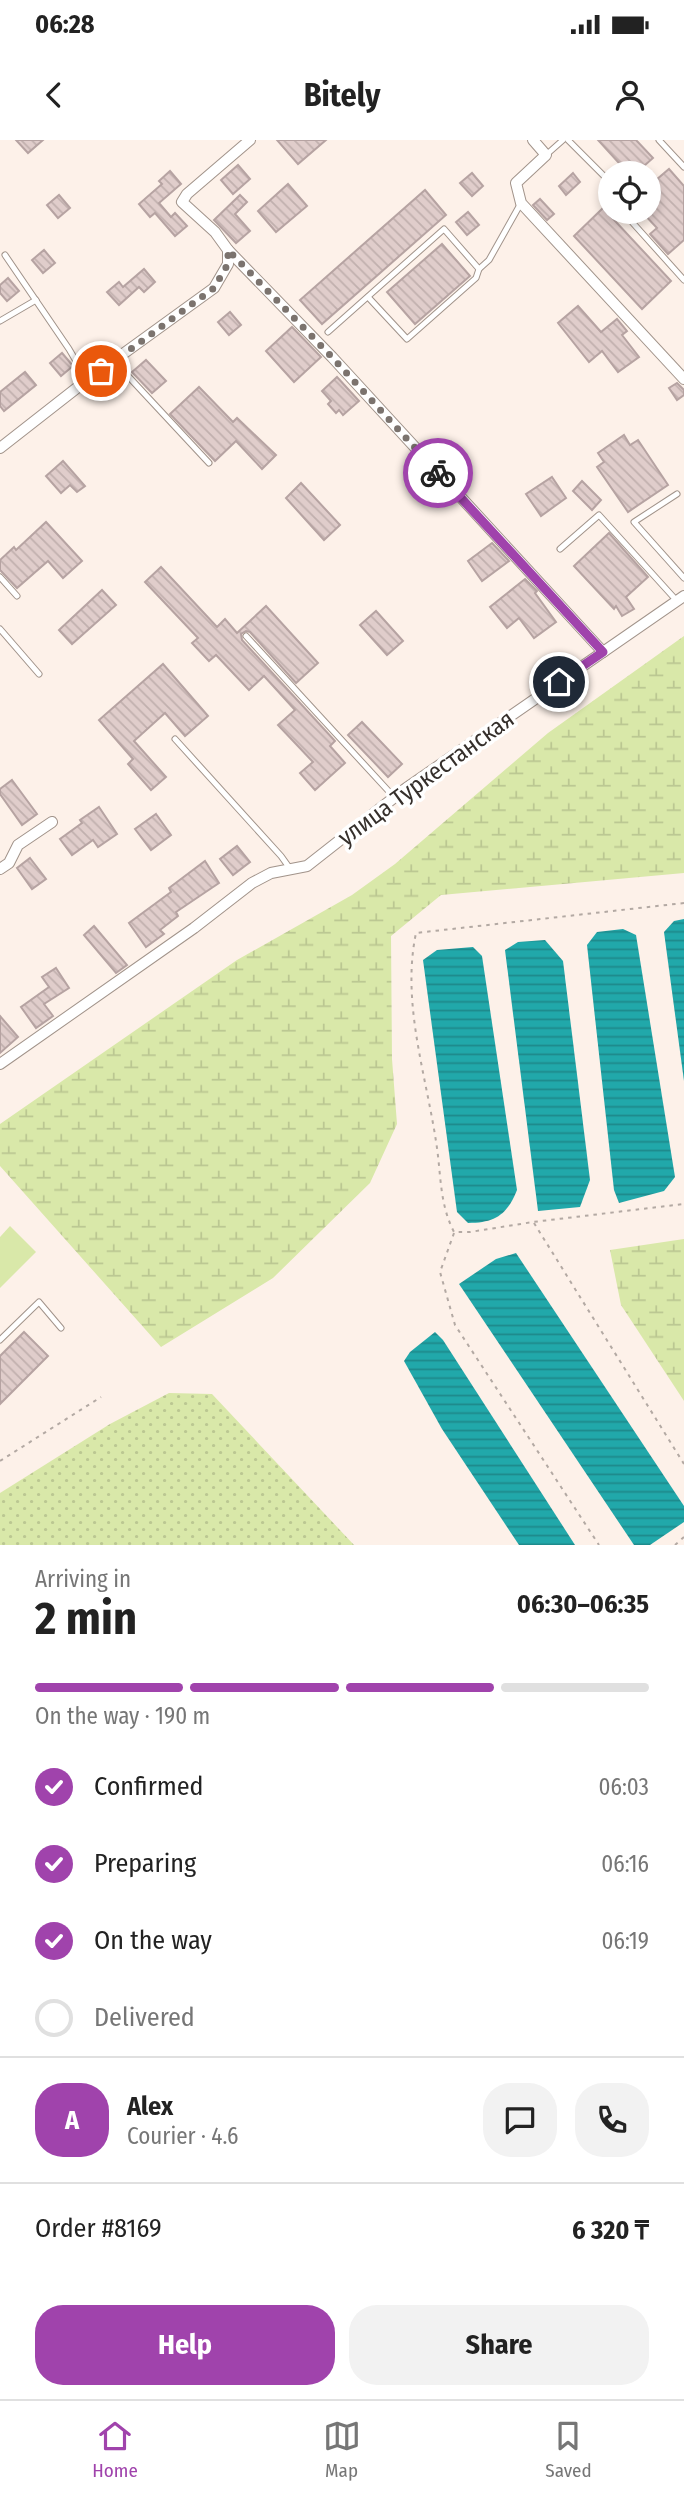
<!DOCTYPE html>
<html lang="en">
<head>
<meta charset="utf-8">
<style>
  body { margin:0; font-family:"Fira Sans Condensed",sans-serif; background:#f2f2f2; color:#222; height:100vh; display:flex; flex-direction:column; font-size:26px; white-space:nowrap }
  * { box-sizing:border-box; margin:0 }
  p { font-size:23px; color:#767676 }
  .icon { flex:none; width:38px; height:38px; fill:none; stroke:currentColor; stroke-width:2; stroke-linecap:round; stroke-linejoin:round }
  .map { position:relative; height:1405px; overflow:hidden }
  .panel { display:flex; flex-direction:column; background:#fff; flex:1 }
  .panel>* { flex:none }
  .controls { position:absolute; left:598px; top:21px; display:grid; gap:14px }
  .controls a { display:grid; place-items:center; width:63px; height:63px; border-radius:50%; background:#fff; box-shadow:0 4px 10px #0003; font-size:35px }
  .pin { position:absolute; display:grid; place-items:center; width:60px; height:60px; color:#fff; margin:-30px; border:4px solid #fff; border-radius:50%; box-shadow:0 2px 7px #0007 }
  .courier { position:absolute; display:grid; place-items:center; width:70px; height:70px; margin:-35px; border:5px solid #a043ac; border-radius:50%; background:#fff; color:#222; box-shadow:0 2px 9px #0007 }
  .summary em { font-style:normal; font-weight:700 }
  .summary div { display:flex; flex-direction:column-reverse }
  .summary { display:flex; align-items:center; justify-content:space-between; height:119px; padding:0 35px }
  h1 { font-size:46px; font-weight:700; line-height:52px }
  .bar { display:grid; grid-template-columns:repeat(4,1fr); gap:10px 7px; align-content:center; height:84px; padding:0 35px }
  .bar i { height:9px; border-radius:5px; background:#e0e0e0 }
  .bar .current { background:#a043ac }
  .bar p { grid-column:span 4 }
  .line { display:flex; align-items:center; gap:18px; padding:0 35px; border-top:2px solid #e0e0e0 }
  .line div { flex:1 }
  .round { display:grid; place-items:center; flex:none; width:74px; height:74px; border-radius:28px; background:#f2f2f2 }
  ol { padding:0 35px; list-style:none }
  li { display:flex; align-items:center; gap:21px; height:77px }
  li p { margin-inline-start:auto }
  li .icon { padding:7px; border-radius:50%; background:#a043ac; color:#fff; stroke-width:4 }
  li:last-child { color:#767676 }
  li i { width:38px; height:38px; border:4px solid #e0e0e0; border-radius:50% }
  .action { display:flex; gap:14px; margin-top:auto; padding:14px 35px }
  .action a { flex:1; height:80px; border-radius:28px; background:#a043ac; color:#fff; font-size:28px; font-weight:700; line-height:80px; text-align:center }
  .action a+a { background:#f2f2f2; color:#222 }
  .status { display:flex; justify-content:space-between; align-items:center; height:49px; padding:0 35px; background:#fff; direction:ltr }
  .status svg { height:19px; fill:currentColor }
  header { display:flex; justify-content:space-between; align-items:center; height:91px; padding:0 35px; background:#fff; font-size:32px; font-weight:700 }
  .dock { display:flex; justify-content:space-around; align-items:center; height:98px; border-top:2px solid #e0e0e0; background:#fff; font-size:19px; color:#767676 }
  .dock a { display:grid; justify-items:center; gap:4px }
  .dock .current { color:#a043ac }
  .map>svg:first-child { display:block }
</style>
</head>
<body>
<div class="status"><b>06:28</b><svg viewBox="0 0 49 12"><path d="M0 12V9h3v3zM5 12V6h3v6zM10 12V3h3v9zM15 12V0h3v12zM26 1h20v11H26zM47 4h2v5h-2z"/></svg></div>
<header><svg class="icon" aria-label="back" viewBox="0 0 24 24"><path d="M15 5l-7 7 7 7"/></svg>Bitely<svg class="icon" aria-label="person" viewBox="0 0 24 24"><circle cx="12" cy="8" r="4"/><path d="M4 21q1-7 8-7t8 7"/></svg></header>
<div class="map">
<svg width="684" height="1405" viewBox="0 0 684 1405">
  <defs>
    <pattern id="grass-dots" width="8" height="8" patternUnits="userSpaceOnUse" patternTransform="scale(1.75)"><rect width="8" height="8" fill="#d9e8a9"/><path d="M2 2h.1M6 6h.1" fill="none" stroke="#bbc792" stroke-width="1.8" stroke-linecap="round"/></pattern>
    <pattern id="wetland-marsh" width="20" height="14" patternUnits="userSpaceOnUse" patternTransform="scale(1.75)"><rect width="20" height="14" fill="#d9e8a9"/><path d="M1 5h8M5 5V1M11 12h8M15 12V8" fill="none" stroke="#bbc792"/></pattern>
    <pattern id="water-rules" width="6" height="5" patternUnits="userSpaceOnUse" patternTransform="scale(1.75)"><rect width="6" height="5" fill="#21a8aa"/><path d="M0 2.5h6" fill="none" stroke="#1e898b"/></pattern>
    <pattern id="building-back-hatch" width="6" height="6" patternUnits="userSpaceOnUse" patternTransform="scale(1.75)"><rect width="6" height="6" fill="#e0cdcb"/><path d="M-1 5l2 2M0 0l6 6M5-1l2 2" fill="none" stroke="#c1b0ae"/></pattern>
  </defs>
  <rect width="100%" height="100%" fill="#fdf1e9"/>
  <path fill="url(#grass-dots)" d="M169 1253 212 1254 354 1405H0V1353L110 1284Z"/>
  <g fill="url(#wetland-marsh)">
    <path d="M684 496V733L441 755 391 796 392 919 397 984 370 1043 273 1138 161 1207 0 1026V984L237 820 352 755 395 724 548 593Z"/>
    <path d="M684 1099V1261L621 1165 610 1110Z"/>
  </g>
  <path fill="#d9e8a9" d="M10 1086 36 1112 0 1148V1097Z"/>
  <g fill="url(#water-rules)">
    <path d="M684 779V941L664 792 674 781Z"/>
    <path d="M623 789 636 795 675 1037 664 1051 619 1063 614 1050 587 805 597 792Z"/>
    <path d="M545 800 563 821 590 1040 580 1067 538 1071 505 810 518 802Z"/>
    <path d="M473 807 482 816 517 1050C507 1075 495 1083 468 1083L457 1072 423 820 437 810Z"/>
    <path d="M516 1113 684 1366V1382L650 1405H634L459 1144 496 1119Z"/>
    <path d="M435 1192 443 1200 575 1405H519L442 1289 404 1221 410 1212Z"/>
  </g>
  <g fill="url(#building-back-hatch)" stroke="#b6a3a2" stroke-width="2">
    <path d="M16 0H43L28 13Z"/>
    <path d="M277 0H326L298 24Z"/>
    <path d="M598 0H636L653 18 636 33H628Z"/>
    <path d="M238 25 250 39 233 54 221 40Z"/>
    <path d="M669 29 684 46V100L668 114 650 94 657 88 642 72H649V46Z"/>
    <path d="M170 31 181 44 159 63 171 77 175 73 187 86 175 96 155 73 150 77 139 64 162 44 159 41Z"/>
    <path d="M472 33 483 46 472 56 460 43Z"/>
    <path d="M573 33 580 42 566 55 559 46Z"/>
    <path d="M288 44 307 66 276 92 258 71Z"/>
    <path d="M425 50 446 75 322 184 300 160Z"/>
    <path d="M59 55 70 68 58 78 47 65Z"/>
    <path d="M240 55 247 62 235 74 250 91 236 103 214 80Z"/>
    <path d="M540 59 554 74 547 80 533 65Z"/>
    <path d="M603 68 671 141 642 169 574 96Z"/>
    <path d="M468 72 479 85 467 95 456 82Z"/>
    <path d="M442 104 470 136 415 184 387 152Z"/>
    <path d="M44 110 55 123 43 133 32 120Z"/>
    <path d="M144 129 155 142 144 152 139 147 119 165 107 152 119 142 123 147Z"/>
    <path d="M8 138 19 151 7 161 0 153V145Z"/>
    <path d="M578 166 601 192 617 179 627 191 622 195 639 217 618 232 602 211 589 222 558 183Z"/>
    <path d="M230 172 241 185 229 195 218 182Z"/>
    <path d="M292 187 321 217 294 242 266 211Z"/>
    <path d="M62 213 73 226 61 236 50 223Z"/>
    <path d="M146 220 166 241 152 253 132 232Z"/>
    <path d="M25 232 36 245 4 271 0 266V252Z"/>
    <path d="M337 237 359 261 343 275 339 270 336 273 328 264 331 261 322 251Z"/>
    <path d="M677 243 684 250V255L677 260 669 248Z"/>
    <path d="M199 247 233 282 237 278 276 315 262 329 236 301 215 321 170 274Z"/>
    <path d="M624 295 630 305 638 300 668 345 628 372 597 327 604 322 598 313Z"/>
    <path d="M63 321 85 346 77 352 70 345 61 353 46 336Z"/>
    <path d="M552 337 566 358 541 376 526 354Z"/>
    <path d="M582 341 601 360 592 370 573 351Z"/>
    <path d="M301 343 340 385 324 400 286 358Z"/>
    <path d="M46 382 82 421 63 438 48 421 17 448 0 430V420L14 407 16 410Z"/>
    <path d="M609 393 648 437 626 457 634 469 622 476 616 466 614 469 574 426Z"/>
    <path d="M492 403 509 421 482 441 468 421Z"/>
    <path d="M161 427 217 487 225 479 237 493 266 466 318 523 296 543 250 492 246 491 241 494 242 500 335 601 330 606 345 623 315 650 300 633 313 622 278 585 295 570 264 536 249 550 216 515 209 521 192 503 198 498 145 442Z"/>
    <path d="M525 439 537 451 535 453 556 482 534 498 519 478 507 488 490 467Z"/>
    <path d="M102 450 116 465 72 504 59 490Z"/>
    <path d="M376 471 403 501 387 515 360 485Z"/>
    <path d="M163 524 208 576 185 596 165 573 134 601 166 637 151 650 128 624 133 619 99 580Z"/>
    <path d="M362 582 402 624 388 637 348 595Z"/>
    <path d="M12 640 37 674 22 685 0 654V649Z"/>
    <path d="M99 667 117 694 98 707 93 700 72 715 60 699 82 683 80 680Z"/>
    <path d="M156 674 171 695 151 710 135 689Z"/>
    <path d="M237 706 250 722 233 735 220 719Z"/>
    <path d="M30 718 46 739 32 749 17 728Z"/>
    <path d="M205 721 219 743 176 772 178 776 160 790 164 794 146 807 129 783 171 752 169 748Z"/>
    <path d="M94 786 127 825 116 833 84 795Z"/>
    <path d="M56 828 69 848 44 864 53 876 36 888 21 867 49 847 42 837Z"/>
    <path d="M0 876 18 897 0 913Z"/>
    <path d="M24 1192 48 1216 0 1264V1216Z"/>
  </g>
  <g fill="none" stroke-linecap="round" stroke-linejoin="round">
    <defs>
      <g id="lane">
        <path d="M568 0 605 37 607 54 611 59"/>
        <path d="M659 0 684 27"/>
        <path d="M546 15 563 0"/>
        <path d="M623 72 684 140"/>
        <path d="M5 115 69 209 87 240"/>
        <path d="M368 157 407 199 476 138 479 129"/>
        <path d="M0 181 36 160"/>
        <path d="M328 192 444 89 479 129 489 120 521 63"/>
        <path d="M114 221 209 323"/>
        <path d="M677 354 634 382 684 438"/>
        <path d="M560 409 599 375 677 461"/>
        <path d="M0 437 17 456"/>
        <path d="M0 489 39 534"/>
        <path d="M246 496 394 657"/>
        <path d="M175 599 281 716 291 730"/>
        <path d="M0 1200 39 1162 61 1188"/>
      </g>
      <g id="street">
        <path d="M533 0 546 15 516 43 521 63 684 239"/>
        <path d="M228 110 332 217 603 512"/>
        <path d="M0 308 87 240 214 148 228 124V110L215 92 182 62 187 54 250 0"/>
        <path d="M0 729 9 723 18 705 52 682"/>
        <path d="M0 924 194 788 252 743 271 733 307 726 405 649 684 456"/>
      </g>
    </defs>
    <use href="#lane" stroke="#a1938a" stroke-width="7"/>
    <use href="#street" stroke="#a1938a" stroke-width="12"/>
    <g stroke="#b3a9a3" stroke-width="2" stroke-dasharray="3.5 5" stroke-linecap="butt">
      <path d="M684 763 416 793C401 864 427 937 437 1008 441 1037 440 1065 454 1092H470L533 1082 684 1064"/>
      <path d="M534 1083 684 1324"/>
      <path d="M454 1093 440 1132 455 1185 599 1405"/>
      <path d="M0 1321 101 1257"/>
      <path d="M675 1405 684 1397"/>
    </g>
    <use href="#lane" stroke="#fff" stroke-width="5"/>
    <use href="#street" stroke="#fff" stroke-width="10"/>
  </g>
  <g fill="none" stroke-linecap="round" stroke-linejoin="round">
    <path stroke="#7b736e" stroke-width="7" stroke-dasharray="0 12.6" d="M101 231 214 148 228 124V110L332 217 438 333"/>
    <path stroke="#a043ac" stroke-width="9" d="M438 333 603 512 559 542"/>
  </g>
  <g text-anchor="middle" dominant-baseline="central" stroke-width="7" stroke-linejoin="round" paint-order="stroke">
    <g font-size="24" fill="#352f2b" stroke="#fff">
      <text transform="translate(426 638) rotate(-36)">улица Туркестанская</text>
    </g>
  </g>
</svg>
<div class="controls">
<a><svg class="icon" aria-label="locate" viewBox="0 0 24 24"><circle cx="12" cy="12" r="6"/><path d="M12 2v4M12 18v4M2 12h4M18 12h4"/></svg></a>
</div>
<div class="pin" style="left:101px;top:231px;background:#ea580c"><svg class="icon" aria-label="bag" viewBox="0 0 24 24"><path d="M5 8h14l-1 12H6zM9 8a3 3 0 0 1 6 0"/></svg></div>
<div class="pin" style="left:559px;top:542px;background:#1f2937"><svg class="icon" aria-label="home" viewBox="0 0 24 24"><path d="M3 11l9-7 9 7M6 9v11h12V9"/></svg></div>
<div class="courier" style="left:438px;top:333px"><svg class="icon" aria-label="bike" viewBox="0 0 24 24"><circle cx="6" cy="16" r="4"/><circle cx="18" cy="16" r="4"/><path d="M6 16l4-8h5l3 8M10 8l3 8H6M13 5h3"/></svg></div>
</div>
<section class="panel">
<div class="summary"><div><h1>2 min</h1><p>Arriving in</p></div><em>06:30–06:35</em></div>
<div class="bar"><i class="current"></i><i class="current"></i><i class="current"></i><i></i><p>On the way · 190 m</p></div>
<ol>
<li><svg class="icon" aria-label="check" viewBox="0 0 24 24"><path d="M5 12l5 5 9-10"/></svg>Confirmed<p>06:03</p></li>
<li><svg class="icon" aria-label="check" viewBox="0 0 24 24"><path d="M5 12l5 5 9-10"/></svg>Preparing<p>06:16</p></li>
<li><svg class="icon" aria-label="check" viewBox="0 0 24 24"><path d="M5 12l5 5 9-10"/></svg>On the way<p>06:19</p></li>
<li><i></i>Delivered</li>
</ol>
<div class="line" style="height:126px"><b class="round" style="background:#a043ac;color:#fff">A</b><div><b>Alex</b><p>Courier · 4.6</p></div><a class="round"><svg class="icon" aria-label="chat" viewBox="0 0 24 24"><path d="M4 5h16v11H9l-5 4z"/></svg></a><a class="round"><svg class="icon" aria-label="phone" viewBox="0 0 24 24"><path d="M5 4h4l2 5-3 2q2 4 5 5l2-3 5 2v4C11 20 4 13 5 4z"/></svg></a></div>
<div class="line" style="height:91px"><div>Order #8169</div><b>6 320 ₸</b></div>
<div class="action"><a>Help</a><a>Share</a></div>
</section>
<nav class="dock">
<a class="current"><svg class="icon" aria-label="home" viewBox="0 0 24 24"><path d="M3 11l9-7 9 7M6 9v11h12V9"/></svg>Home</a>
<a><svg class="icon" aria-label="map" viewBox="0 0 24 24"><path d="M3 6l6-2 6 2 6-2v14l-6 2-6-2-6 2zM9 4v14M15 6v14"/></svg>Map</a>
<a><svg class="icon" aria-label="saved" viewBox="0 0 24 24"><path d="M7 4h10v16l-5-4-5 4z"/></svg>Saved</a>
</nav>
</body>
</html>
